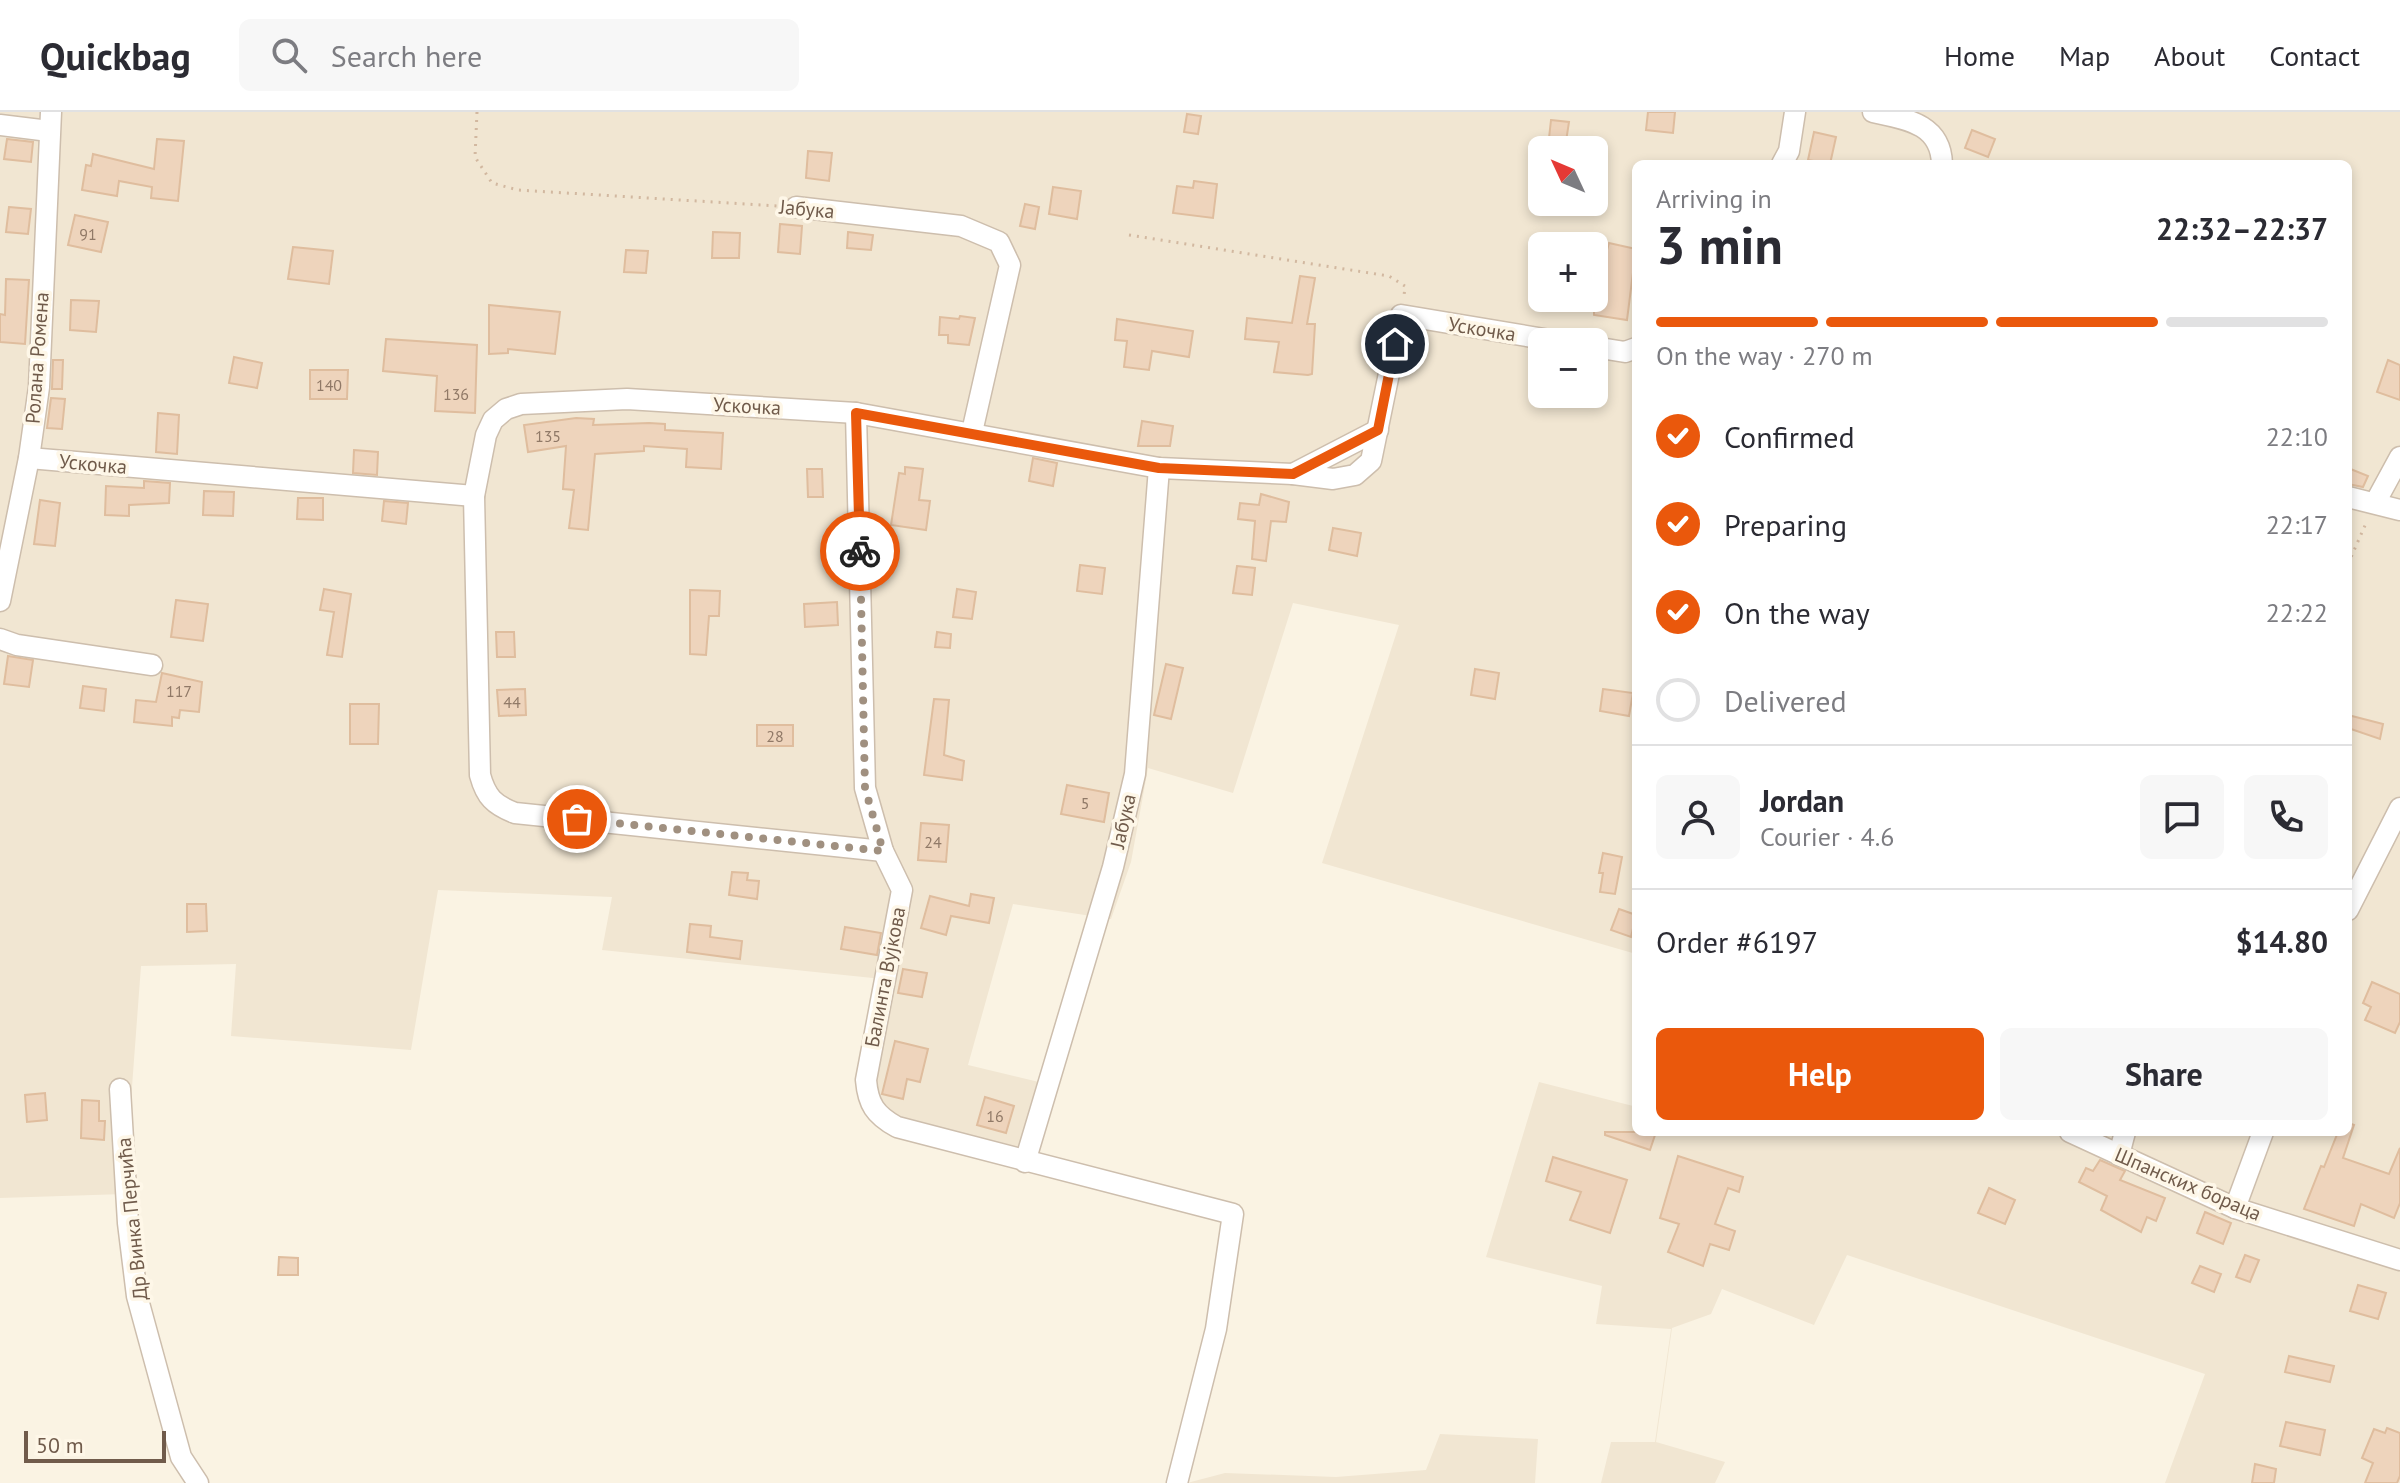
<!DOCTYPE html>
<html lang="en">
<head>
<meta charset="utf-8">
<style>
  body { margin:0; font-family:"PT Sans",sans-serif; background:#f7f7f7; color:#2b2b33; height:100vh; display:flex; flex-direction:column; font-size:30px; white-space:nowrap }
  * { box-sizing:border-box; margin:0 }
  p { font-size:26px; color:#7c7c81 }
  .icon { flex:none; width:44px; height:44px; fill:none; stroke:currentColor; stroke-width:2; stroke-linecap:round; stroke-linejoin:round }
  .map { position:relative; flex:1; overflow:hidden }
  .side { position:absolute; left:1632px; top:48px; width:720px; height:976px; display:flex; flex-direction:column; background:#fff; border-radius:12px; box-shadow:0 4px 12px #0003 }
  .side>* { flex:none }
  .needle { width:52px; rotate:314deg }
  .tools { position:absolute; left:1528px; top:24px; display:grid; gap:16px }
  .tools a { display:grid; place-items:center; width:80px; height:80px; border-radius:12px; background:#fff; box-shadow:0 4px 12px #0003; font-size:40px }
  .scale { position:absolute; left:24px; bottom:20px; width:142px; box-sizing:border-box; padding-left:8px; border:4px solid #705b4b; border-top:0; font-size:22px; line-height:28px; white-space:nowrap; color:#705b4b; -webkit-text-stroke:6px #fef7e8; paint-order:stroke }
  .pin { position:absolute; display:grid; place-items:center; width:68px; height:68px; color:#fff; margin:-34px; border:4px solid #fff; border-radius:50%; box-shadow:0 2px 8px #0007 }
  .courier { position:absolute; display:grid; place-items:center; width:80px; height:80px; margin:-40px; border:6px solid #ea580c; border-radius:50%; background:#fff; color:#222; box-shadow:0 2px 10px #0007 }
  .overview em { font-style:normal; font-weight:800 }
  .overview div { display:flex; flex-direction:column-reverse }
  .overview { display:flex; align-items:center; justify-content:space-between; height:136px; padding:0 24px }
  h1 { font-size:52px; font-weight:800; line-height:60px }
  .bar { display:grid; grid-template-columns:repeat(4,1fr); gap:12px 8px; align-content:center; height:96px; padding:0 24px }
  .bar i { height:10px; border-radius:6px; background:#e1e1e2 }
  .bar .on { background:#ea580c }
  .bar p { grid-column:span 4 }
  .line { display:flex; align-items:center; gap:20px; padding:0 24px; border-top:2px solid #e1e1e2 }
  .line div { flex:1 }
  .round { display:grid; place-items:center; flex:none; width:84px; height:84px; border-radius:12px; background:#f7f7f7 }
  ol { padding:0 24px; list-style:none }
  li { display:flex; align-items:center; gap:24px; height:88px }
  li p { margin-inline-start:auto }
  li .icon { padding:8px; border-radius:50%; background:#ea580c; color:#fff; stroke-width:4 }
  li:last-child { color:#7c7c81 }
  li i { width:44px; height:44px; border:4px solid #e1e1e2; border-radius:50% }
  .action { display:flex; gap:16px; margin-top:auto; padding:16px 24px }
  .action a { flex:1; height:92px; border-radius:12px; background:#ea580c; color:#fff; font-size:32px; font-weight:800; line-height:92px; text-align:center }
  .action a+a { background:#f7f7f7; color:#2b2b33 }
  header { display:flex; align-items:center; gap:48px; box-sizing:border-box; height:112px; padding:0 40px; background:#fff; border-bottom:2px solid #e1e1e2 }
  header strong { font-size:38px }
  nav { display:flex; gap:44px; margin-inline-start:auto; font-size:28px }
  .search { width:560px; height:72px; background:#f7f7f7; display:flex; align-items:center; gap:20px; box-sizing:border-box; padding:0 28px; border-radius:12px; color:#7c7c81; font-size:30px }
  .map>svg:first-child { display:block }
</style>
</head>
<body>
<header>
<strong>Quickbag</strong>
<div class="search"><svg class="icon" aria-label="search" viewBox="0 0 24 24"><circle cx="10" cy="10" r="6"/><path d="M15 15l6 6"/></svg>Search here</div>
<nav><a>Home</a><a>Map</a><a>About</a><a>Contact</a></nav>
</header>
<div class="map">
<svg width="2400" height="1371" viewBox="0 0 2400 1371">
  <rect width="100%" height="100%" fill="#faf3e3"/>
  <g fill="#f1e6d2" fill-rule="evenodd">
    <path d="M0 0H2400V1371H2165L2205 1262 1847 1143 1814 1213 1722 1177 1711 1202 1672 1216 1656 1330 1725 1350 1715 1371H1601L1611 1330H1655L1671 1217 1596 1212 1602 1174 1486 1145 1539 970 1633 994 1636 989V1020H2348V52H1636V842L1322 751 1399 513 1293 491 1233 681 1148 656 1131 750 1111 807 1013 792 968 953 1043 971 1025 1050 870 1006 892 868 602 838 612 785 438 778 411 938 231 924 236 852 141 854 124 1082 0 1086ZM1542 38H1594V90H1542ZM1542 134H1594V186H1542ZM1542 230H1594V282H1542Z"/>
    <path d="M1440 1322 1538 1327 1535 1371H1187L1225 1361 1336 1365 1426 1358Z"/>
  </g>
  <g fill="#eed4bc" stroke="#dfbd9e" stroke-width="2">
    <path d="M1648 0H1675L1673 21 1646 18Z"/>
    <path d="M1187 2 1201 4 1198 22 1184 20Z"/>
    <path d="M1551 8 1569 10 1565 36 1548 35Z"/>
    <path d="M1972 18 1995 27 1988 45 1965 36Z"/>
    <path d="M1814 20 1836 25 1830 52 1808 48Z"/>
    <path d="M7 27 33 30 31 50 4 47Z"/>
    <path d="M157 27 184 29 178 89 151 86 152 75 119 69 117 84 82 78 86 53 91 54 93 42 154 57Z"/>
    <path d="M808 39 832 41 829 69 806 66Z"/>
    <path d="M1194 69 1217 72 1213 106 1173 101 1177 74 1193 76Z"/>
    <path d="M1053 75 1081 79 1077 107 1049 102Z"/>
    <path d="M1025 92 1039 95 1035 117 1020 114Z"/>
    <path d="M9 95 31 97 28 122 6 120Z"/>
    <path d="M75 103 108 110 101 140 68 133Z"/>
    <path d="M780 112 802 114 800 142 778 140Z"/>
    <path d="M713 120 740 121 739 146H712Z"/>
    <path d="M848 120 873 123 871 138 847 136Z"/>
    <path d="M1609 131 1636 137 1627 208 1594 203V184Z"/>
    <path d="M293 135 333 139 329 172 288 167Z"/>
    <path d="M626 138 648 139 646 161 624 160Z"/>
    <path d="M1300 164 1315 166 1307 212H1315L1312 262 1308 263 1274 260 1279 230 1245 227 1247 206 1292 211Z"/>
    <path d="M6 167 29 168 25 232 0 230V202L5 203Z"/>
    <path d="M71 188 99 189 96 220 70 218Z"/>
    <path d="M489 193 560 200 555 242 508 237V241L489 242Z"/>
    <path d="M960 204 975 206 969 233 948 231V223H939L940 205 959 207Z"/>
    <path d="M1117 207 1193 219 1189 245 1152 239 1149 258 1124 255 1127 229 1115 228Z"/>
    <path d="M386 227 477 233 475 301 435 299 437 264 383 259Z"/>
    <path d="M234 245 262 251 257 276 229 271Z"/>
    <path d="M53 248H63L62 277H52Z"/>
    <path d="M2388 248 2400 253V288L2377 280Z"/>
    <path d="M310 258H348L347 287H310Z"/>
    <path d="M51 286 65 287 62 317 47 316Z"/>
    <path d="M158 301 179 303 177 342 156 340Z"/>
    <path d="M576 306 594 307 593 313 649 311 665 312V318L723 321 721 357 686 355 687 337 644 334V339L595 342 588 418 569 416 574 378 563 377 566 334 528 340 524 313Z"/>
    <path d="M1142 309 1173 314 1170 334H1138Z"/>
    <path d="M354 338 378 340 377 363 353 361Z"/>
    <path d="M1033 346 1057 351 1053 374 1029 369Z"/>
    <path d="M905 355 923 357 919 388 930 389 926 418 891 413 899 361 905 362Z"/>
    <path d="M2348 356 2368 364 2363 375 2348 372Z"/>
    <path d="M807 357H822L823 385H808Z"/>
    <path d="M144 369 170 371 169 391 129 393V404L105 403 106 374 144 376Z"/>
    <path d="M204 379 234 380 233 404 203 403Z"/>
    <path d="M1261 382 1289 390 1286 410 1271 409 1266 449 1252 447 1255 409 1238 407 1240 391 1259 393Z"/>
    <path d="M298 386H323V408L297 407Z"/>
    <path d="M40 388 60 391 55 434 34 432Z"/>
    <path d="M384 389 408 391 406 412 382 409Z"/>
    <path d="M1333 416 1361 421 1357 444 1329 438Z"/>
    <path d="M1080 453 1105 456 1102 482 1077 479Z"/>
    <path d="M1237 454 1255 456 1252 483 1233 481Z"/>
    <path d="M324 477 351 482 342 545 327 543 334 500 320 498Z"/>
    <path d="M957 477 976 480 972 507 953 505Z"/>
    <path d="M690 478 720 479 719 504H709L706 543 690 542Z"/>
    <path d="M176 488 208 492 203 529 171 525Z"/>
    <path d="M837 490 838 513 805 515 804 492Z"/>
    <path d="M496 520H514L515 545H497Z"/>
    <path d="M937 520 951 522 950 536 935 535Z"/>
    <path d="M8 544 33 548 29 575 4 572Z"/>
    <path d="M1166 552 1183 556 1171 607 1154 603Z"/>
    <path d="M1475 557 1499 561 1495 587 1471 583Z"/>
    <path d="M162 561 202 570 199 600 180 598 179 606 172 605V614L134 610 136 588 156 590Z"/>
    <path d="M83 574 106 577 104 599 80 596Z"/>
    <path d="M525 577 526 603 499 604 497 578Z"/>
    <path d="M1603 577 1633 581 1629 604 1600 599Z"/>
    <path d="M934 587 949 588 944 643 964 649 962 668 924 663Z"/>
    <path d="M350 592H379L378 632H350Z"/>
    <path d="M2348 603 2383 612 2380 627 2348 616Z"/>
    <rect x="757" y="613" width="36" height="21"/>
    <path d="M1067 673 1109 681 1104 710 1061 702Z"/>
    <path d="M921 711 949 713 946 750 918 748Z"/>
    <path d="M1603 741 1622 745 1615 782 1600 780 1603 761H1599Z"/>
    <path d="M732 760 748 761 747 768 759 769 757 787 729 783Z"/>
    <path d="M971 782 994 786 989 811 951 804 946 823 921 816 930 784 969 794Z"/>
    <path d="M187 792H206L207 819 187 820Z"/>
    <path d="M1619 797 1636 803 1631 825 1611 818Z"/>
    <path d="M690 812 711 814 710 825 742 829 740 847 687 840Z"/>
    <path d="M845 815 881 821 877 843 841 837Z"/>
    <path d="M903 857 927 861 922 885 898 881Z"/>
    <path d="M2372 870 2400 882V910L2395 921 2365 908 2371 895 2363 891Z"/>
    <path d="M895 929 928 937 920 970 907 967 903 987 882 982Z"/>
    <path d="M45 981 47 1008 27 1010 25 983Z"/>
    <path d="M985 985 1014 994 1006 1021 977 1013Z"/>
    <path d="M82 988 99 989V1009H105L104 1028 81 1026Z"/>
    <path d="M2348 1011 2354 1013 2343 1046 2389 1062 2400 1036V1091L2394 1106 2361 1092 2354 1114 2304 1097 2321 1054 2324 1055 2338 1020H2348Z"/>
    <path d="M1605 1020H1656L1650 1038 1605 1023Z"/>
    <path d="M1678 1044 1743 1065 1739 1080 1728 1076 1715 1112 1735 1119 1729 1138 1710 1132 1703 1154 1668 1140 1679 1112 1660 1106Z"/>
    <path d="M1553 1045 1627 1068 1610 1121 1570 1108 1581 1080 1546 1069Z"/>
    <path d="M2100 1048 2125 1059 2120 1068 2165 1086 2156 1109 2147 1105 2141 1120 2101 1098 2107 1084 2079 1070 2086 1056 2093 1059Z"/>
    <path d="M1989 1076 2015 1088 2005 1112 1978 1101Z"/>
    <path d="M2205 1100 2231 1111 2223 1132 2197 1121Z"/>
    <path d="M2245 1143 2259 1148 2250 1170 2236 1165Z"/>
    <path d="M279 1145 298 1146V1163H278Z"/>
    <path d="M2200 1154 2221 1162 2214 1180 2192 1171Z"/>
    <path d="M2358 1173 2386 1181 2378 1207 2350 1199Z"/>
    <path d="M2289 1244 2334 1254 2330 1270 2285 1260Z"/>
    <path d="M2286 1310 2325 1318 2320 1343 2280 1334Z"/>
    <path d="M2387 1316 2400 1321V1364L2397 1371H2365L2373 1351 2362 1346 2374 1317 2385 1321Z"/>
    <path d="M2255 1352 2276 1357 2274 1371H2252Z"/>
  </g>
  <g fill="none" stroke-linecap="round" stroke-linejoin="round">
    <defs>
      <g id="minor">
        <path d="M1873 0C1905 7 1941 11 1942 52"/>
        <path d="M0 13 49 19"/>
        <path d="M1782 52 1789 39 1795 0"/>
        <path d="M796 95 961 114 999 130 1010 153 972 320"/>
        <path d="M1594 235 1625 240 1636 236"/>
        <path d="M856 301 865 676 883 739 902 778 866 968C868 992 875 1003 897 1015L1233 1102 1216 1217 1177 1371"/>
        <path d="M29 346 474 384"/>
        <path d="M1293 362 1378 318"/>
        <path d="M2348 385 2400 398"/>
        <path d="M2375 391 2400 345"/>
        <path d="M0 489 29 346 39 275 51 0"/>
        <path d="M0 527 17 533 152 553"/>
        <path d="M883 739 515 701C494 693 486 685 480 663L474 384 486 323 493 308 506 297 521 292 627 287 856 301 1159 356 1293 362 1333 367 1355 363 1371 349 1401 203 1562 230"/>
        <path d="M2348 798 2400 696"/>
        <path d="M120 977 128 1111 137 1184 181 1345 198 1371"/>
        <path d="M2070 1020 2235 1096 2400 1148"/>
        <path d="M2119 1043 2125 1020"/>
        <path d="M1025 1050 1113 755 1135 662 1159 356"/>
        <path d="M2235 1096 2263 1020"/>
      </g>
    </defs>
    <use href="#minor" stroke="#cdbead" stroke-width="23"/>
    <g stroke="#d2b8a0" stroke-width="3" stroke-dasharray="2 6" stroke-linecap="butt">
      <path d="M477 0 475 45 492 71 518 78 778 94"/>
      <path d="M1129 123 1389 164 1405 174 1404 184"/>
      <path d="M2348 452 2367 409"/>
    </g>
    <use href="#minor" stroke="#fff" stroke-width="20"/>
  </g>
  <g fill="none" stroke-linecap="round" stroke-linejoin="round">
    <path stroke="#a09080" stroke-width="8" stroke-dasharray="0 14.4" d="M577 707 883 739 865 676 860 439"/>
    <path stroke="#ea580c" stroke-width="10" d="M860 439 856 301 1159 356 1293 362 1378 318 1395 232"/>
  </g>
  <g text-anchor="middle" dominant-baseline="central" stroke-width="7" stroke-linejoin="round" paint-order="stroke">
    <g font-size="16" fill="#907967">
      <text x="88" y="122">91</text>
      <text x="329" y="273">140</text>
      <text x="456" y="282">136</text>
      <text x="548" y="324">135</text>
      <text x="179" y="579">117</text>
      <text x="512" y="590">44</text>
      <text x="775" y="624">28</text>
      <text x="1085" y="691">5</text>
      <text x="933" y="730">24</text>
      <text x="995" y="1004">16</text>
    </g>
    <g font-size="20" fill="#705b4b" stroke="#fef7e8">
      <text transform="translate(807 97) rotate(5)">Јабука</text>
      <text transform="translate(1482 217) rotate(9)">Ускочка</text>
      <text transform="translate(37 246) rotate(-86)">Ролана Ромена</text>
      <text transform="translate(747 294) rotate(3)">Ускочка</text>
      <text transform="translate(93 352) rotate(5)">Ускочка</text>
      <text transform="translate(1123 709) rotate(-77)">Јабука</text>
      <text transform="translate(885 865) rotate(-79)">Балинта Вујкова</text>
      <text transform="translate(2188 1072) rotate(23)">Шпанских бораца</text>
      <text transform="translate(132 1107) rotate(-96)">Др Винка Перчића</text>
    </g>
  </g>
</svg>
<div class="tools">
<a><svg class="needle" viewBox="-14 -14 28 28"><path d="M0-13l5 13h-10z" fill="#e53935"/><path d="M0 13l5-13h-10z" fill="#7c7c81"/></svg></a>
<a>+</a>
<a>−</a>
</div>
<div class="scale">50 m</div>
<div class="pin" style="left:577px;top:707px;background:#ea580c"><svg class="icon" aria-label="bag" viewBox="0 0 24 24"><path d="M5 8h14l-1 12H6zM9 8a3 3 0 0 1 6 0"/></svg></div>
<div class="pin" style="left:1395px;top:232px;background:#1f2937"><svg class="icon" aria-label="home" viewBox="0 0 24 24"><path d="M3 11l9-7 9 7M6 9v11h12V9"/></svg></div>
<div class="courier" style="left:860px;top:439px"><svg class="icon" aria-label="bike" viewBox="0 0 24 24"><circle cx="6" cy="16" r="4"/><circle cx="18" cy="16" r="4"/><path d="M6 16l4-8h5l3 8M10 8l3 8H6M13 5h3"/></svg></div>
<section class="side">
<div class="overview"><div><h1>3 min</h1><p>Arriving in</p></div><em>22:32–22:37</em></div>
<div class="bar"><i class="on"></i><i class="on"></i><i class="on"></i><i></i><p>On the way · 270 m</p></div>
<ol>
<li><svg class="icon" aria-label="check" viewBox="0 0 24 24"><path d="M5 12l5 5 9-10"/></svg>Confirmed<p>22:10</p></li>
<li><svg class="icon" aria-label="check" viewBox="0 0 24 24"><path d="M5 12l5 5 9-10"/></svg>Preparing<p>22:17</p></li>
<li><svg class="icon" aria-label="check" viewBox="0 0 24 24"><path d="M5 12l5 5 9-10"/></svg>On the way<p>22:22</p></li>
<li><i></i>Delivered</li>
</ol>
<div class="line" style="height:144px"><a class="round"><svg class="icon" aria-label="person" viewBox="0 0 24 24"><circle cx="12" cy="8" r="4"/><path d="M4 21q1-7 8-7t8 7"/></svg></a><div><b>Jordan</b><p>Courier · 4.6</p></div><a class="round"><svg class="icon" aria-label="chat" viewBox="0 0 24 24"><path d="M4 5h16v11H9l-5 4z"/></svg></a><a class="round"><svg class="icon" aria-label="phone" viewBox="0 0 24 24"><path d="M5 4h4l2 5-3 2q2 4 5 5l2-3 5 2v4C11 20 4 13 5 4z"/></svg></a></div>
<div class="line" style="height:104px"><div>Order #6197</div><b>$14.80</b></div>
<div class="action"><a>Help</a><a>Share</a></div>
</section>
</div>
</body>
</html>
